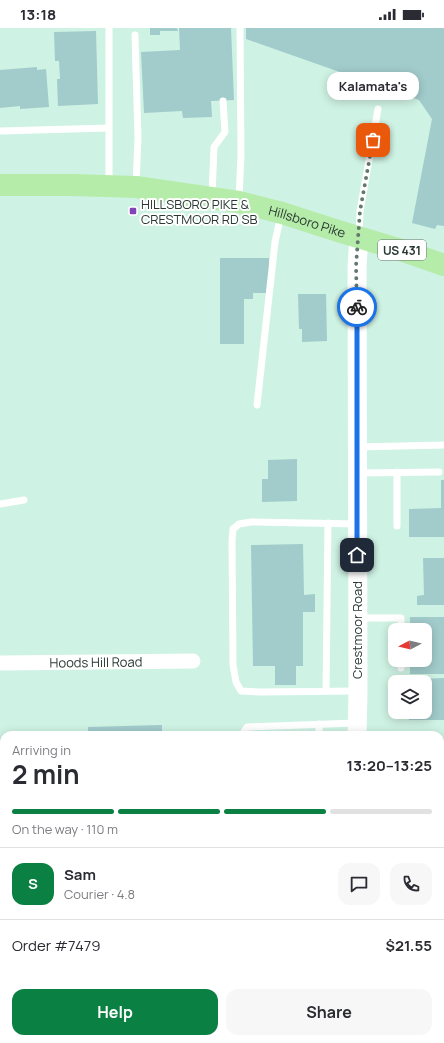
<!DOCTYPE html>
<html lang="en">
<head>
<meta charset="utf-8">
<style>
  body { margin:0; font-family:Manrope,sans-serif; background:#f7f7f7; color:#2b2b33; height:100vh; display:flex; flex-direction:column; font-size:15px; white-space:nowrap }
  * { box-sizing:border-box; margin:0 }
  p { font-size:13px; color:#7c7c81 }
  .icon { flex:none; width:22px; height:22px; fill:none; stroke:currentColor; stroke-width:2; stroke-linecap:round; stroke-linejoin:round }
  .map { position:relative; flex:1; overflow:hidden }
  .drawer { position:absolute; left:0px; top:703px; width:444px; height:312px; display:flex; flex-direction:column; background:#fff; border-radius:12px 12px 0 0; box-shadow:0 2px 10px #0003 }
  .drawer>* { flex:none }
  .needle { width:26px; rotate:263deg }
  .buttons { position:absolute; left:388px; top:595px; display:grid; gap:8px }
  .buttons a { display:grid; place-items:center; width:44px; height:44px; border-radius:8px; background:#fff; box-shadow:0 2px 10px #0003; font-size:20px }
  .pin { position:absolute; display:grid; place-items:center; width:34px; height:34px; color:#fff; margin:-17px; border-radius:8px; box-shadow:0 2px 6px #0006 }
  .courier { position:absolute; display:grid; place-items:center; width:40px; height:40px; margin:-20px; border:3px solid #1a73e8; border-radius:50%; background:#fff; color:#222; box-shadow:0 1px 5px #0007 }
  .bubble { position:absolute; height:28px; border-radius:12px; background:#fff; box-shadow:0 2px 10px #0003; font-size:13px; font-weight:700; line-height:28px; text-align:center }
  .head em { font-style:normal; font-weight:700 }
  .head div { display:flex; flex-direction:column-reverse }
  .head { display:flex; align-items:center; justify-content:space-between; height:68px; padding:0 12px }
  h1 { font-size:26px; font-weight:700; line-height:30px }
  .bar { display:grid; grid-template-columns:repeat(4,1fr); gap:6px 4px; align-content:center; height:48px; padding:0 12px }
  .bar i { height:5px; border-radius:3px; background:#e1e1e2 }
  .bar .current { background:#0b8043 }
  .bar p { grid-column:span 4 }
  .line { display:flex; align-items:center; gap:10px; padding:0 12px; border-top:1px solid #e1e1e2 }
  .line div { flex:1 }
  .round { display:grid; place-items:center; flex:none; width:42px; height:42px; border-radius:12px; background:#f7f7f7 }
  .primary-button { display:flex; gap:8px; margin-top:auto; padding:8px 12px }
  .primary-button a { flex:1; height:46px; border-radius:12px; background:#0b8043; color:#fff; font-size:16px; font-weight:700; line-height:46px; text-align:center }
  .primary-button a+a { background:#f7f7f7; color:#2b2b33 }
  .status { display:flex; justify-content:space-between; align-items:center; height:28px; padding:0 20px; background:#fff; direction:ltr }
  .status svg { height:11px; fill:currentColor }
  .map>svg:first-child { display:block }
</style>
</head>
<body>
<div class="status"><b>13:18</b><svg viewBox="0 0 49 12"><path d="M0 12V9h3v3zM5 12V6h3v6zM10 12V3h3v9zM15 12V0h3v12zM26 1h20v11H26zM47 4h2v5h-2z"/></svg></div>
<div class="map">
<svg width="444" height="1015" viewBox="0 0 444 1015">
  <rect width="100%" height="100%" fill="#cef2e3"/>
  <g fill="#a2cbcb">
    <path d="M150 0H177L178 3H160V7H150Z"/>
    <path d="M179 0H231L234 72 211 73 212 89 183 90 182 83 144 85 141 24 180 22Z"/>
    <path d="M246 0H444V198L437 197 435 201 412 195 432 91 419 72 246 11Z"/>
    <path d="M96 3 98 76 58 78 57 51H60L59 33H55L54 4Z"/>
    <path d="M37 39V42L46 41 49 79 20 81V78L0 80V42Z"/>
    <path d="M220 230H269V265H253V271H244V316H220Z"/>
    <path d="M298 266H326L327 313 302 314V301H299Z"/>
    <path d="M297 431V473L262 474V451H268V432Z"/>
    <path d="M441 452H444V509H409V481L441 480Z"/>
    <path d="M303 516 304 567 315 566V584H303V638H296V657H275V638H253L251 517Z"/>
    <path d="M423 530H444V577H417V568L424 567Z"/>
    <path d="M410 589H444V646H410V632H425V602H410Z"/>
    <path d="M444 650V692H409V684H425V654H401V652Z"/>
    <path d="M162 697V707H88V699Z"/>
    <rect x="440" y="714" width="4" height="35"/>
    <rect x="440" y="807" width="4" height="37"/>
    <rect x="0" y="858" width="4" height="16"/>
    <path d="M440 984H444V1015H414V1011H440Z"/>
  </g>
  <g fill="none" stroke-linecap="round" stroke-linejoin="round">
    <g stroke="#fff" stroke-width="7">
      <path d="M135 7 138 110 136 156"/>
      <path d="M0 103 109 100"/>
      <path d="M109 156V0"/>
      <path d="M212 167 214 119 225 104 223 73"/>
      <path d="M239 171 241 128 240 0"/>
      <path d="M359 207 360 183 378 81"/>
      <path d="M257 377 275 214 281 187"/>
      <path d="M357 419 444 417"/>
      <path d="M357 445 439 444"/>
      <path d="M0 476 24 472"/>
      <path d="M357 496 251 494 239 496 233 501 232 513 233 637 236 654 241 663 260 664 357 663"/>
      <path d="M397 498V444"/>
      <path d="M358 590H401V602"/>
      <path d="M401 640V632"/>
      <path d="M326 663 328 495"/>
      <path d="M319 696V707"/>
      <path d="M242 707 247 699 356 695"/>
      <path d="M314 1015V1011"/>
    </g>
    <g stroke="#fff" stroke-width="15">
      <path id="s1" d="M0 635 193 633"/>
      <path d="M440 946H444"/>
    </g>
    <g stroke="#fff" stroke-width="19">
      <path d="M357 707 358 663 357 238 359 209"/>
      <path d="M359 1015V1011"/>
    </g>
    <path stroke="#b6eca9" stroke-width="22" id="s2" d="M0 157H72L136 159 239 174 282 185 338 203 398 221 444 237"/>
  </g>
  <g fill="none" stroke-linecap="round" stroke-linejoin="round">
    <path stroke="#637970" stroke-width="4" stroke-dasharray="0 7.2" d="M357 279 356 238 360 183 373 112"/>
    <path stroke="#1a73e8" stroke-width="5" d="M357 279V527"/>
  </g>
  <rect fill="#8343b8" stroke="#fff" stroke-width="1.5" x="129" y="179" width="8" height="8" rx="2"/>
  <g text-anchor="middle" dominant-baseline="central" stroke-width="4" stroke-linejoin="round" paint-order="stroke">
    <rect fill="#fff" stroke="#697470" stroke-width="1" x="378" y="212" width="48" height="20" rx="3"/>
    <g font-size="12" font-weight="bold" fill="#293832">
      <text x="402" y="222">US 431</text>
    </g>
    <g font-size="13" fill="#293832" stroke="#fff" text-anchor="start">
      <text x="141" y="176">HILLSBORO PIKE &amp;<tspan x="141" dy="15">CRESTMOOR RD SB</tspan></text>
    </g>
    <g font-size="13" fill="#293832" stroke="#fff">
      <text stroke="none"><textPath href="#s2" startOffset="311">Hillsboro Pike</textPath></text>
      <text transform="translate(357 602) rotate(-90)">Crestmoor Road</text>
      <text stroke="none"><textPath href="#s1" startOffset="96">Hoods Hill Road</textPath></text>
    </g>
  </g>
</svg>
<div class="buttons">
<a><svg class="needle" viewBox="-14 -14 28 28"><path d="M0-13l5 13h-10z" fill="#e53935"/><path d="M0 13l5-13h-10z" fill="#7c7c81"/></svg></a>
<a><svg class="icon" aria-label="layers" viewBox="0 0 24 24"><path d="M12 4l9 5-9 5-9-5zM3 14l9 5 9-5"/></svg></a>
</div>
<div class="pin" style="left:373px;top:112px;background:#ea580c"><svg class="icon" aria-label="bag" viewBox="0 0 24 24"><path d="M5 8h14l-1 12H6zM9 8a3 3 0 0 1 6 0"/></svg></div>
<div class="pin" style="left:357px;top:527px;background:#1f2937"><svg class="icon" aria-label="home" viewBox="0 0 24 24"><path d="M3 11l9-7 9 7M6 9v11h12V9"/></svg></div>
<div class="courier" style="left:357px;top:279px"><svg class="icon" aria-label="bike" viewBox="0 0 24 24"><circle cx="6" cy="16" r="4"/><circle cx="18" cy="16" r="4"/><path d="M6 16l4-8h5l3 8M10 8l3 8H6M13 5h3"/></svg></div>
<div class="bubble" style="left:327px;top:44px;width:92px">Kalamata's</div>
<section class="drawer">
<div class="head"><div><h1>2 min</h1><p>Arriving in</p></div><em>13:20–13:25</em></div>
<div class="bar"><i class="current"></i><i class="current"></i><i class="current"></i><i></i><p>On the way · 110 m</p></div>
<div class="line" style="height:72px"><b class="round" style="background:#0b8043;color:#fff">S</b><div><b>Sam</b><p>Courier · 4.8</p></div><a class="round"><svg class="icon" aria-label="chat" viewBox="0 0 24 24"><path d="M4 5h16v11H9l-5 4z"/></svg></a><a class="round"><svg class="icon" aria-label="phone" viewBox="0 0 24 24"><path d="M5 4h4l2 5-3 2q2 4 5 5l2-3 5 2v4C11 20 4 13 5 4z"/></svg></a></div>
<div class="line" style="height:52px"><div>Order #7479</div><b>$21.55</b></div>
<div class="primary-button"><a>Help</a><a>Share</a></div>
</section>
</div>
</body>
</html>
